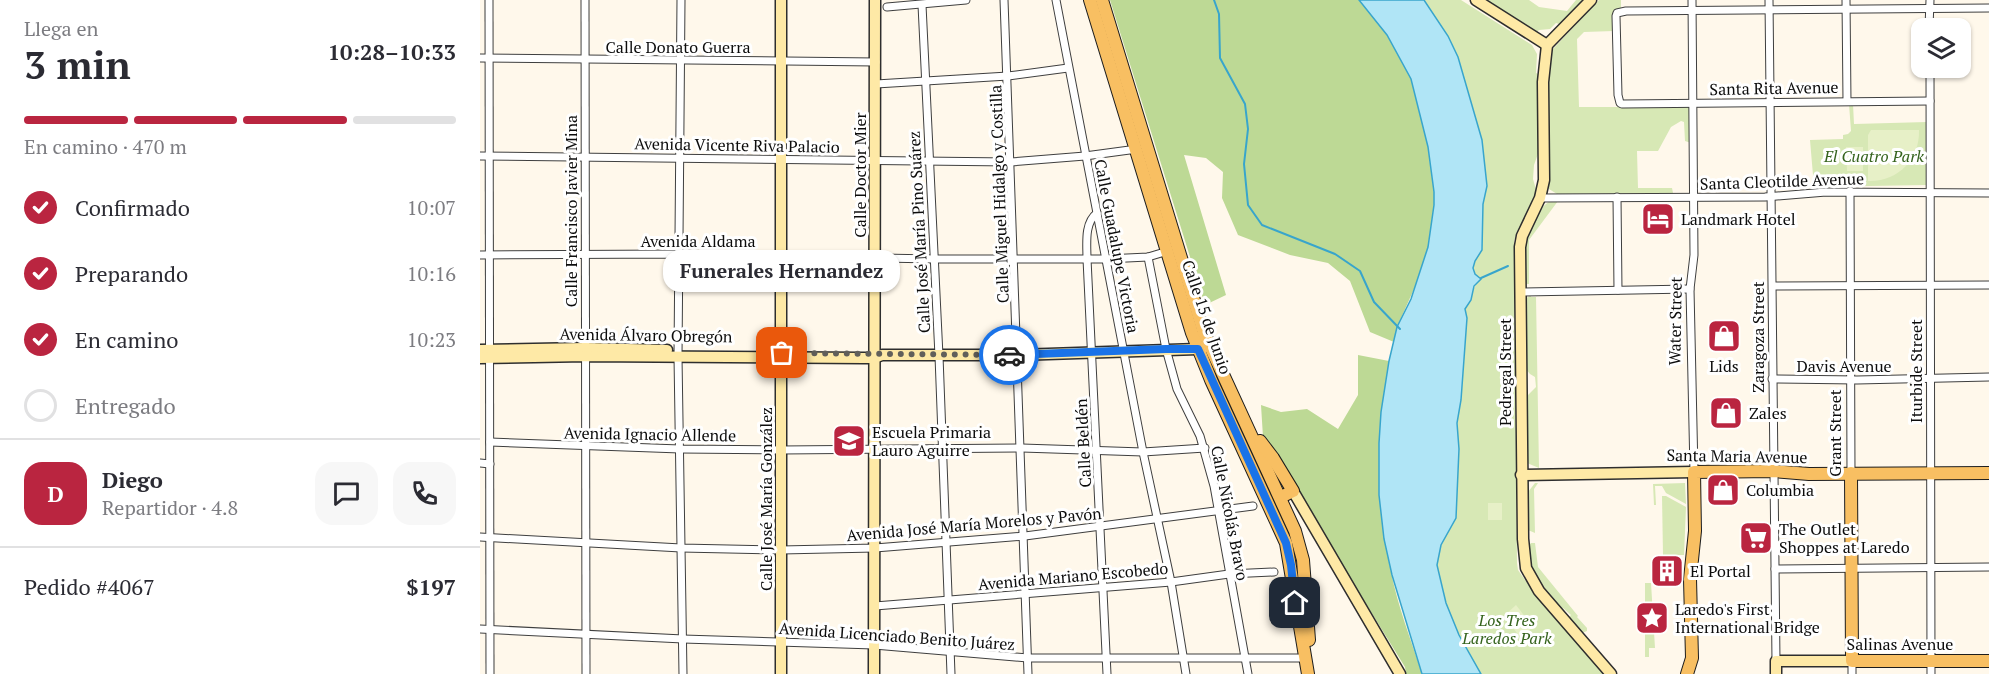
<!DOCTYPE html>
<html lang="es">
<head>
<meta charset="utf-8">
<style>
  body { margin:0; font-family:"PT Serif",serif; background:#f7f7f7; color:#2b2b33; height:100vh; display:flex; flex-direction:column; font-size:22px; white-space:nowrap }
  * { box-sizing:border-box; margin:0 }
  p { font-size:20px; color:#7c7c81 }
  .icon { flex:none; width:33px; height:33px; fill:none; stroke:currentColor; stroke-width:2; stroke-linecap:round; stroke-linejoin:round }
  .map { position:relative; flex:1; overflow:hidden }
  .side { display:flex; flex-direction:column; background:#fff; width:480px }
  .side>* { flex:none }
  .buttons { position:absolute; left:1431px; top:18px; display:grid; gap:12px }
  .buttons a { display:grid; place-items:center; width:60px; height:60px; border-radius:12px; background:#fff; box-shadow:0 2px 4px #0004; font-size:30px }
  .pin { position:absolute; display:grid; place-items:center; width:51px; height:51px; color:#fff; margin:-26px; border-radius:12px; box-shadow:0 3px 9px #0006 }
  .courier { position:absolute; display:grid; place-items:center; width:60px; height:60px; margin:-30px; border:4px solid #1a73e8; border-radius:50%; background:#fff; color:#222; box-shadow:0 2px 8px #0007 }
  .bubble { position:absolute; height:42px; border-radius:18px; background:#fff; box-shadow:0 2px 4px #0004; font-size:20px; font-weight:600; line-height:42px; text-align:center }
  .head em { font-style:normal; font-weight:600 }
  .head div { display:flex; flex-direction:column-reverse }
  .head { display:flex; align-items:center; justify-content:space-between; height:102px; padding:0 24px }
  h1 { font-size:39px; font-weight:600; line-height:45px }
  .bar { display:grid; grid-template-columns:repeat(4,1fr); gap:9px 6px; align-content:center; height:72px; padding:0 24px }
  .bar i { height:8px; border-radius:4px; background:#e1e1e2 }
  .bar .current { background:#ba2540 }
  .bar p { grid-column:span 4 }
  .line { display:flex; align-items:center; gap:15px; padding:0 24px; border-top:2px solid #e1e1e2 }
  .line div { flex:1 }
  .round { display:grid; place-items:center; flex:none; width:63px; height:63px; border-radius:18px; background:#f7f7f7 }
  ol { padding:0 24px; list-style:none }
  li { display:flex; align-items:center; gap:18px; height:66px }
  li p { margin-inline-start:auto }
  li .icon { padding:6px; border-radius:50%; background:#ba2540; color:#fff; stroke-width:4 }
  li:last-child { color:#7c7c81 }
  li i { width:33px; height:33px; border:3px solid #e1e1e2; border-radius:50% }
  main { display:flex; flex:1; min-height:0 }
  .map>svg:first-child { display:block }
</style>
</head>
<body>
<main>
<section class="side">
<div class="head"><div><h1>3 min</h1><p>Llega en</p></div><em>10:28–10:33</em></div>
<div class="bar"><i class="current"></i><i class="current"></i><i class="current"></i><i></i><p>En camino · 470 m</p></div>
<ol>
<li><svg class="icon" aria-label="check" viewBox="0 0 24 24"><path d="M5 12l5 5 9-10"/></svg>Confirmado<p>10:07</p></li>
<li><svg class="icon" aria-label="check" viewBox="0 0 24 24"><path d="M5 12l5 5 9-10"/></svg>Preparando<p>10:16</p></li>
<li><svg class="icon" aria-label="check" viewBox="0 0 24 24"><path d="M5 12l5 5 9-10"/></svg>En camino<p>10:23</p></li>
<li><i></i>Entregado</li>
</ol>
<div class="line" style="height:108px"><b class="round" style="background:#ba2540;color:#fff">D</b><div><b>Diego</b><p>Repartidor · 4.8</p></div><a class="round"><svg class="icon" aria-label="chat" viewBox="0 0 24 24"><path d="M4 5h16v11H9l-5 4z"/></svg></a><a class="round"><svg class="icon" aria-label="phone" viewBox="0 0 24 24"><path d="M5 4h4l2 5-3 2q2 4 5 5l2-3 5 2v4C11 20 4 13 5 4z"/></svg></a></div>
<div class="line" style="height:78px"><div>Pedido #4067</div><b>$197</b></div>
</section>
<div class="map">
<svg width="1509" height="674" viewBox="0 0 1509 674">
  <rect width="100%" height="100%" fill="#fff8eb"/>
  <g fill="#d7e8b5">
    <path d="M944 0H981L1052 45 1057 54 1056 73 1058 74 1059 151 1054 165 1053 179 1057 193 1052 209 1037 232 1034 241 1037 563 1038 570 1045 580 1126 674H1001L979 635 966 603 957 565 961 545 976 518 979 449 977 423 981 400 987 318 985 309 999 277 995 274 993 264 1002 250 1003 204 1007 186 1002 140 978 57 968 36Z"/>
    <path d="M1005 0H1049L1059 7 1087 11 1096 0H1105L1079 24 1076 23 1070 29 1059 30 1057 32Z"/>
    <path d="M1119 0H1141V8L1137 9 1133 14 1134 31 1104 32 1097 39 1099 107H1209L1211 143 1205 141 1204 122 1201 121 1191 127 1178 151H1157L1158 188H1192L1193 193 1077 194 1069 189 1066 78 1071 51Z"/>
    <path d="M1369 104H1373L1374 124 1447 122 1446 185 1334 187 1330 140 1363 139V135L1368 134 1371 131Z"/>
    <path d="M1078 201 1049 240V284H1047C1035 269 1051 211 1069 202 1071 201 1075 201 1078 201Z"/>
    <path d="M1051 295V297H1056L1059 468 1047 463 1046 397 1056 387 1055 377 1050 374 1045 368V299Z"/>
    <path d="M1055 483H1058L1054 489 1055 533 1048 530V492Z"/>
    <path d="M1205 483 1206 504 1186 493 1182 486H1175L1176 505H1174L1173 484Z"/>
    <path d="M1182 496H1186L1206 507 1204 555H1183Z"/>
    <path d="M1051 543H1055L1058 567 1098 616 1097 617 1107 628V631L1102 633 1088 618 1091 615 1083 608 1081 610C1061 587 1052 577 1048 546Z"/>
    <path d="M1165 583H1171L1175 648H1169V657H1165Z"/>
  </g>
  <g fill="#bdd995">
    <path d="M630 0H879L907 35 931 79 948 147 954 192V205L948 247 938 280 917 327 914 342 890 332 870 281 848 263 810 255 758 235 742 198 743 172 726 158 704 155 746 295 725 305Z"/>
    <path d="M878 355 909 361C897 435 895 498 911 572 918 607 931 640 942 674H926L925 667 783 437 781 405 801 412 827 409 858 429 878 395Z"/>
  </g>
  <g fill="#e7f0c7">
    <path d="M1391 130H1439C1440 159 1418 182 1388 181V135Z"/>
    <path d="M1366 147H1383V171H1367Z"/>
    <rect x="1008" y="503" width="14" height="17"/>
    <path d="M1036 605 1053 627 1040 637 1024 616Z"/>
  </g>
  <path fill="#b0e5f6" stroke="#38a5cc" stroke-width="1.5" d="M879 0H944L968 36 978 57 1002 140 1007 186 1003 204 1002 250 995 261 993 268 995 274 1001 279 994 286 991 300 985 309 987 318 981 400 977 423 979 449 976 518 961 545 957 565 966 603 979 635 1001 674H942L912 575 904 539 899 495V443L901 412 909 361 917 327 931 299 948 247 954 205V192L948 147 931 79 907 35Z"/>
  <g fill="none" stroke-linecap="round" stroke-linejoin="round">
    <g stroke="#38a5cc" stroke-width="2">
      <path d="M734 0 739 14 740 58 765 104 768 129 764 164 768 205 782 225 855 254 880 271 894 302 920 329"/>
      <path d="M1001 278 1028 266"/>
    </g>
    <defs>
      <g id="street">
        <path d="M9 0 10 674"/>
        <path d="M105 0 106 674"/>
        <path d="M201 0 198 357 203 674"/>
        <path d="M524 0 548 674"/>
        <path d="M576 0 663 452 691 582 706 674"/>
        <path d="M1212 0 1214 255 1210 289 1214 472"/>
        <path d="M1289 0 1296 661"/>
        <path d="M1366 0 1367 101"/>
        <path d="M442 5 459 356 471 674"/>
        <path d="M407 7 486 0"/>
        <path d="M1449 28 1450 0"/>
        <path d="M0 58 396 62"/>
        <path d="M1450 68 1451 674"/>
        <path d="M396 84 528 76 588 68"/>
        <path d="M1450 101 1142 104 1140 103 1138 95 1136 16 1137 13 1146 11 1509 8"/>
        <path d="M0 156 531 162 605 156 657 149"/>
        <path d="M1370 191 1371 473"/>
        <path d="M1137 197 1138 290"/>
        <path d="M1060 198 1285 197 1346 192 1509 193"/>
        <path d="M617 213C604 223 607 244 607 259L627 674"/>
        <path d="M0 255 199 254 454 259H626L668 257 688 251"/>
        <path d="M668 257 686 349 697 389 720 436 734 486 768 674"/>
        <path d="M1294 286 1509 285"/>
        <path d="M1040 292 1210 289"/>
        <path d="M1292 379 1377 380 1509 377"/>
        <path d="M10 442 200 449 301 450 542 448 663 452 725 448"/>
        <path d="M0 463 10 464"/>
        <path d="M0 537 201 548 301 550 395 548 545 536 773 506"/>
        <path d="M1295 569 1509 567"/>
        <path d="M395 606 691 582 749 574 794 572"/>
        <path d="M0 629 203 639 394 645 548 658H827"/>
        <path d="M1372 661V674"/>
      </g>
      <g id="secondary">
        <path d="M996 0 1067 45"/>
        <path d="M1111 0 1067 45 1063 82 1064 180 1060 198 1042 236 1040 247 1043 539 1046 568 1059 591 1131 674"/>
        <path d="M0 350 105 348 187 350"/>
        <path d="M0 358 105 356 384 358H394L402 355H538L718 349 726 347"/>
        <path d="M1041 475 1214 472"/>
        <path d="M813 491 920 674"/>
        <path d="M301 674V0"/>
        <path d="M394 674 395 0"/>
        <path d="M1296 674V661H1372"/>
      </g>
      <g id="primary">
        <path d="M610 0 712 333 731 380 806 543 828 674"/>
        <path d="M622 0 724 333 815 531 823 560 829 640"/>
        <path d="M780 441 793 458 813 491 801 497"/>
        <path d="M1371 473 1372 661H1509"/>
        <path d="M1207 674 1212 658 1210 579 1215 531 1214 472 1293 471 1329 474 1509 473"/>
      </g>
    </defs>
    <use href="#street" stroke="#3f3f3f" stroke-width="9"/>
    <use href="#secondary" stroke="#2e2e2e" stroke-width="13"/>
    <use href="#primary" stroke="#1d1d1d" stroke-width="14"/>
    <use href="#street" stroke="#fff" stroke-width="7"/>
    <use href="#secondary" stroke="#fee9a6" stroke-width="10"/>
    <use href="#primary" stroke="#f8bf62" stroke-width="12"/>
  </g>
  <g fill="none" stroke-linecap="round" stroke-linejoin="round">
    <path stroke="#615f5a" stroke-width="6" stroke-dasharray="0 10.8" d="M302 353 529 355"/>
    <path stroke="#1a73e8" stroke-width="8" d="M529 355 686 349H718L806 543 811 565 815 603"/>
  </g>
  <defs>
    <symbol id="hotel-square" viewBox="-11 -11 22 22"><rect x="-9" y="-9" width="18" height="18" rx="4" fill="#ba2540" stroke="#fff"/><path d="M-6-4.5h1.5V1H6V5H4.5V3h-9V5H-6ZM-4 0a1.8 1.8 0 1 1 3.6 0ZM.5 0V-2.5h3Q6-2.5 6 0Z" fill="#fff"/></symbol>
    <symbol id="shop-square" viewBox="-11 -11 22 22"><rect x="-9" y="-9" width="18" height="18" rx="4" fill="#ba2540" stroke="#fff"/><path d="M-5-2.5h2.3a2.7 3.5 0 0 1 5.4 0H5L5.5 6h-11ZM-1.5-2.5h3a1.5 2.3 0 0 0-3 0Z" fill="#fff"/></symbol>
    <symbol id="school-square" viewBox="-11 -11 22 22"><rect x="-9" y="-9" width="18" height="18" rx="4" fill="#ba2540" stroke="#fff"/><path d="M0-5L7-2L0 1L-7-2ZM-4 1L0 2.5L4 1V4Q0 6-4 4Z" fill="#fff"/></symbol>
    <symbol id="supermarket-square" viewBox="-11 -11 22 22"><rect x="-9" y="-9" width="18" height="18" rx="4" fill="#ba2540" stroke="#fff"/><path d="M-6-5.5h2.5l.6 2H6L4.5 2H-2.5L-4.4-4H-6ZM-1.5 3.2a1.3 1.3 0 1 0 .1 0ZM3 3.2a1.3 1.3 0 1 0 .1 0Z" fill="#fff"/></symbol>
    <symbol id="building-square" viewBox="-11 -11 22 22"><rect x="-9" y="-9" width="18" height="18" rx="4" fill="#ba2540" stroke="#fff"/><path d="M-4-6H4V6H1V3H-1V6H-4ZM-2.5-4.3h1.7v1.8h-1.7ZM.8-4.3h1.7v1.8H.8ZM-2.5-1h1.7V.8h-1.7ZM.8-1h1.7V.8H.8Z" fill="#fff"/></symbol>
    <symbol id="sight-square" viewBox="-11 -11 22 22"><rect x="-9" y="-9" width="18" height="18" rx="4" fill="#ba2540" stroke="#fff"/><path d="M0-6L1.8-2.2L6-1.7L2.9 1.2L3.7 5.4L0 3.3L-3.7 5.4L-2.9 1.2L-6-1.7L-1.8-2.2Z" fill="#fff"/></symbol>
  </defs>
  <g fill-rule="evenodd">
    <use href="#hotel-square" x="1159" y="200" width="38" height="38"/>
    <use href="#shop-square" x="1225" y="317" width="38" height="38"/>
    <use href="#shop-square" x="1227" y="394" width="38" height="38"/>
    <use href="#school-square" x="350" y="422" width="38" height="38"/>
    <use href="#shop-square" x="1224" y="471" width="38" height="38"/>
    <use href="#supermarket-square" x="1257" y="519" width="38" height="38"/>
    <use href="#building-square" x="1168" y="552" width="38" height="38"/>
    <use href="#sight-square" x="1153" y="599" width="38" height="38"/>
  </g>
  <g text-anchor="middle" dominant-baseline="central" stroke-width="6" stroke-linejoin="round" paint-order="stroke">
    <g font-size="16" fill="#0c0c0c" stroke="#fff">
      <text x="198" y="47">Calle Donato Guerra</text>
      <text transform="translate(1294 88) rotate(-1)">Santa Rita Avenue</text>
      <text transform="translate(257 145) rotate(1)">Avenida Vicente Riva Palacio</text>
      <text transform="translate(380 175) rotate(-90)">Calle Doctor Mier</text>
      <text transform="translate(1302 181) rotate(-2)">Santa Cleotilde Avenue</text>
      <text transform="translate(519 194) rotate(-92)">Calle Miguel Hidalgo y Costilla</text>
      <text transform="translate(91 211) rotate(-90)">Calle Francisco Javier Mina</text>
      <text transform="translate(439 232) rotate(-93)">Calle José María Pino Suárez</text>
      <text x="218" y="241">Avenida Aldama</text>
      <text transform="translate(637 246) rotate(79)">Calle Guadalupe Victoria</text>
      <text transform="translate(727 317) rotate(71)">Calle 15 de Junio</text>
      <text transform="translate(1195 321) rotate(-89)">Water Street</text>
      <text transform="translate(166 335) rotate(1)">Avenida Álvaro Obregón</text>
      <text transform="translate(1278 337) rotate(-90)">Zaragoza Street</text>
      <text x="1364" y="366">Davis Avenue</text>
      <text transform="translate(1436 371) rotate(-90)">Iturbide Street</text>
      <text transform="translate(1025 372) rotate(-90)">Pedregal Street</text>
      <text transform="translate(1355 433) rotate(-90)">Grant Street</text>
      <text transform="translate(170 434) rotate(1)">Avenida Ignacio Allende</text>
      <text transform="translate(603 443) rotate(-93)">Calle Beldén</text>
      <text transform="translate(1257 456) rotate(1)">Santa Maria Avenue</text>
      <text transform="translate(286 499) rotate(-90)">Calle José María González</text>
      <text transform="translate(750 513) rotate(79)">Calle Nicolás Bravo</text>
      <text transform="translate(494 524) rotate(-5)">Avenida José María Morelos y Pavón</text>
      <text transform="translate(593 576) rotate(-5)">Avenida Mariano Escobedo</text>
      <text transform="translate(417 636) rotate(4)">Avenida Licenciado Benito Juárez</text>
      <text x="1420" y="644">Salinas Avenue</text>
    </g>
    <g font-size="16" font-style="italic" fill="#35631d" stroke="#fff">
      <text x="1394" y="156">El Cuatro Park</text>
      <text x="1027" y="620">Los Tres<tspan x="1027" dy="18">Laredos Park</tspan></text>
    </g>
    <g font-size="16" fill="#0c0c0c" stroke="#fff" text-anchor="start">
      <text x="1201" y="219">Landmark Hotel</text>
      <text x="1244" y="366" text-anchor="middle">Lids</text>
      <text x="1269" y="413">Zales</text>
      <text x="392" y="432">Escuela Primaria<tspan x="392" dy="18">Lauro Aguirre</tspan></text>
      <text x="1266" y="490">Columbia</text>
      <text x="1299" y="529">The Outlet<tspan x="1299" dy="18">Shoppes at Laredo</tspan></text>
      <text x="1210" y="571">El Portal</text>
      <text x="1195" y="609">Laredo's First<tspan x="1195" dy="18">International Bridge</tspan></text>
    </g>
  </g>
</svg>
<div class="buttons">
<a><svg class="icon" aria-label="layers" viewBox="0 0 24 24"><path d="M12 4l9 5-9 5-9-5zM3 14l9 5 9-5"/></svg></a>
</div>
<div class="pin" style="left:302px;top:353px;background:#ea580c"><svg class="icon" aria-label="bag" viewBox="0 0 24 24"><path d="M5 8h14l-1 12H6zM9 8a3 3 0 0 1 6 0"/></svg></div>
<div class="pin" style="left:815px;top:603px;background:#1f2937"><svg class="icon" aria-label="home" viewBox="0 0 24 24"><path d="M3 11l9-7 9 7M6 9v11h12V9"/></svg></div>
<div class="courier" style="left:529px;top:355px"><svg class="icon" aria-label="car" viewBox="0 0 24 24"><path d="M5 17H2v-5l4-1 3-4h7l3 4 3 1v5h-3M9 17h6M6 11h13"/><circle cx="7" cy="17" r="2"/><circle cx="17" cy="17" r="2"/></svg></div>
<div class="bubble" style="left:183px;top:250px;width:237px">Funerales Hernandez</div>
</div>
</main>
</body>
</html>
